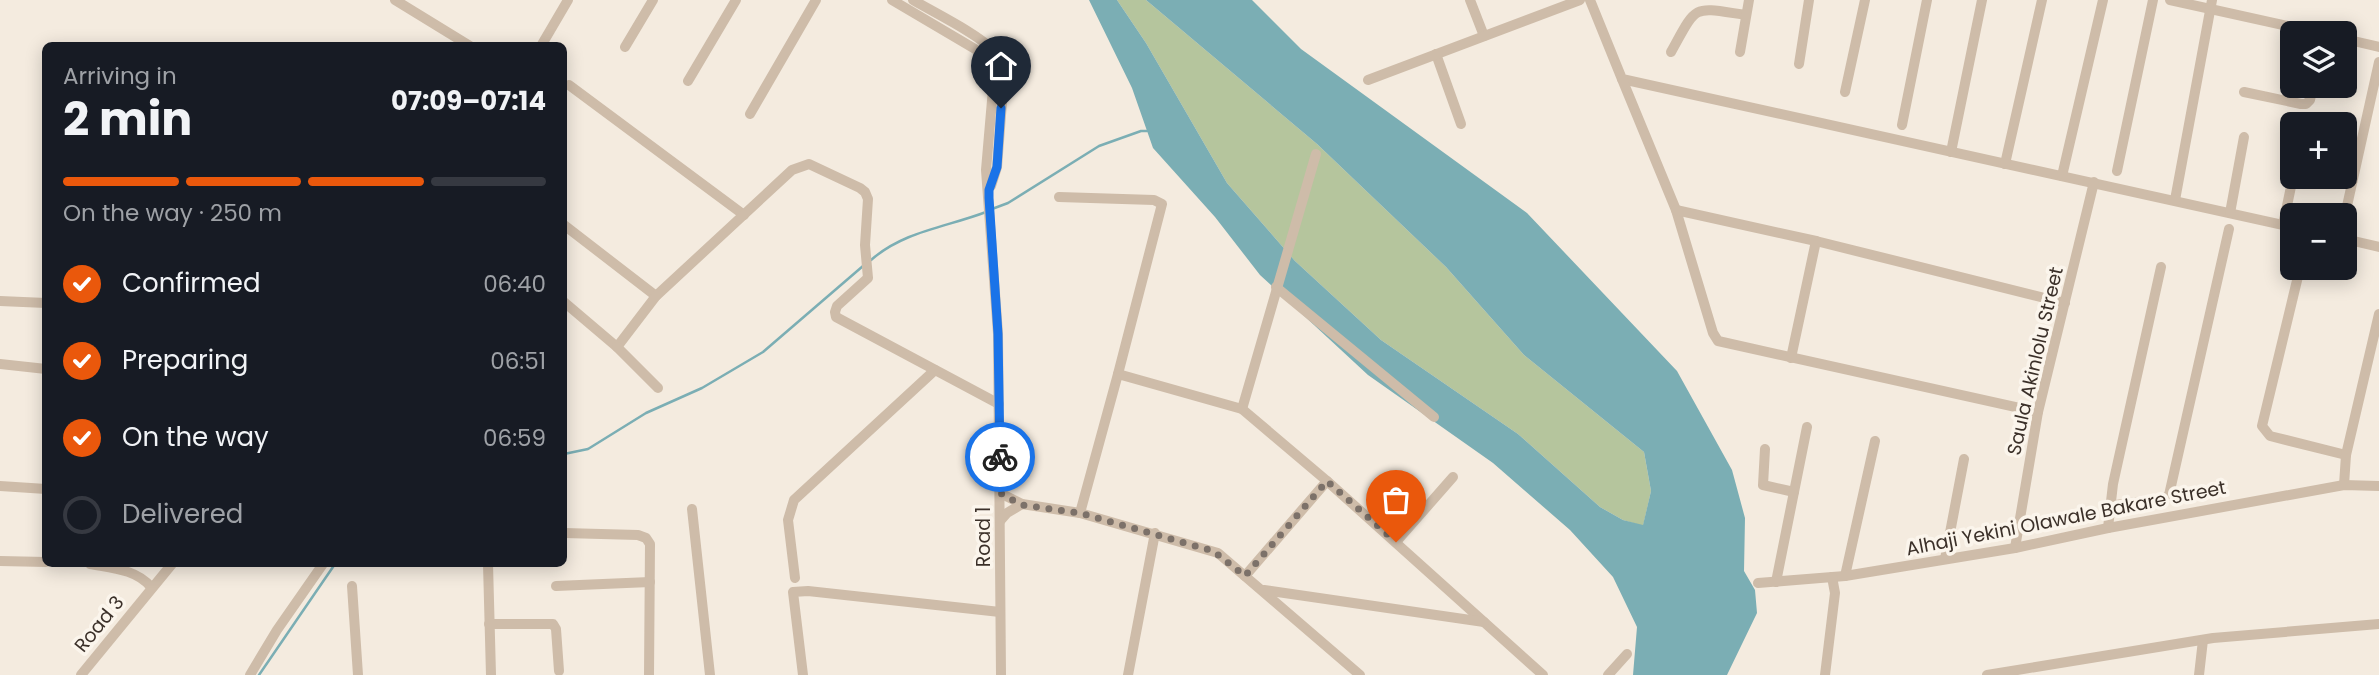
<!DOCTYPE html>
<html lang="en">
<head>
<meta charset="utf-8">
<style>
  body { margin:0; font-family:Poppins,sans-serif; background:#20242c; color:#f1f3f6; height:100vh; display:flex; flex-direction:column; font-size:26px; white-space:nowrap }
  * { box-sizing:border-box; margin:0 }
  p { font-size:23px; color:#9ea1a6 }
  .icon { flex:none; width:38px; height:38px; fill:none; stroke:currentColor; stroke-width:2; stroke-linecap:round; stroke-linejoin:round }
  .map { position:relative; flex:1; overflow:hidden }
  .details { position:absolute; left:42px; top:42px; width:525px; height:525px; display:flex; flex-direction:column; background:#171b24; border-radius:10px; box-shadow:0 4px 18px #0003 }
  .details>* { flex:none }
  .fabs { position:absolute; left:2280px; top:21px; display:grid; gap:14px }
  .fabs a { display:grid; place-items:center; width:77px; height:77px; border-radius:10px; background:#171b24; box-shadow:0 4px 18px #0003; font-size:35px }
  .pin { position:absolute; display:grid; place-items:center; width:60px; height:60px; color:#fff; margin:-72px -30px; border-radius:50% 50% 50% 0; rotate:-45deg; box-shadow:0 0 7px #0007 }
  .pin .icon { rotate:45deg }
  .courier { position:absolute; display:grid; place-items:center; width:70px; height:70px; margin:-35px; border:5px solid #1a73e8; border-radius:50%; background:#fff; color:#222; box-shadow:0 2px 9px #0007 }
  .overview em { font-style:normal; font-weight:700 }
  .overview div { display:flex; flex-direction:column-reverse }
  .overview { display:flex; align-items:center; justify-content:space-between; height:119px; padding:0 21px }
  h1 { font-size:46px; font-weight:700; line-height:52px }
  .bar { display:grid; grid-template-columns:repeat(4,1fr); gap:10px 7px; align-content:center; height:84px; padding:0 21px }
  .bar i { height:9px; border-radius:5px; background:#363941 }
  .bar .active { background:#ea580c }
  .bar p { grid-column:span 4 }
  ol { padding:0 21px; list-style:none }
  li { display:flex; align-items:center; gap:21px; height:77px }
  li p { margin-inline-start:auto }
  li .icon { padding:7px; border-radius:50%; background:#ea580c; color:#fff; stroke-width:4 }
  li:last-child { color:#9ea1a6 }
  li i { width:38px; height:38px; border:4px solid #363941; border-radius:50% }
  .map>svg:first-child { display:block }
</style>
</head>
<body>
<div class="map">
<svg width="2379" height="675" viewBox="0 0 2379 675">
  <rect width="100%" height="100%" fill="#f4ebdf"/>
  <path fill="#b5c59d" d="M1117 0H1146L1317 144 1446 267 1524 355 1644 452 1651 491 1643 526 1623 520 1600 507 1518 434 1381 340 1295 261 1227 183 1146 43Z"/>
  <path fill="#7baeb4" d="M1089 0H1117L1146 43 1227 183 1295 261 1381 340 1518 434 1600 507 1623 520 1643 525 1651 491 1644 452 1524 355 1446 267 1317 144 1146 0H1252L1301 49 1527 213 1677 371 1732 470 1745 518 1744 571 1755 590 1757 613 1727 675H1633L1637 627 1613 577 1570 530 1493 463 1368 375 1260 275 1215 217 1153 148 1132 88Z"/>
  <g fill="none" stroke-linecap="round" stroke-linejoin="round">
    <g stroke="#7baeb4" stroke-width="2.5">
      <path d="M992 209 1008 203 1099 146 1141 131H1147"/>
      <path d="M871 260C904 231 947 227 986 212"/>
      <path d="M564 454 588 449 646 413 702 388 763 352 863 266"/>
      <path d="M259 675 335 564"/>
    </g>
    <g stroke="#cebca9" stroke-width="10">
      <path d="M395 0 470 46"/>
      <path d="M892 0 975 49 986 58 990 68 993 89 986 170 998 334 1001 675"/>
      <path d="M913 0C935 13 978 34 994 51 1001 58 1002 67 1004 76L997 167 991 186"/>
      <path d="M1470 0 1484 36"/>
      <path d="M1590 0 1622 79 2292 227"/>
      <path d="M2170 0 2319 33"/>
      <path d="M2345 39 2379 47"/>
      <path d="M541 46 568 0"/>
      <path d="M625 47 653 0"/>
      <path d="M1671 52C1698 3 1692 7 1746 15"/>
      <path d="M1740 52 1749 0"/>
      <path d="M1436 54 1461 124"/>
      <path d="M1799 64 1809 0"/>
      <path d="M1622 79 1676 210 1713 333 1718 341 2038 412"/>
      <path d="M1368 80 1580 0"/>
      <path d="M688 81 736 0"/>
      <path d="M569 85 744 215"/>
      <path d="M1845 92 1865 0"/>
      <path d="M2244 92 2301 104H2306L2310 100 2313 86"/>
      <path d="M750 114 816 0"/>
      <path d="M1902 125 1927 0"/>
      <path d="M1951 152 1982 0"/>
      <path d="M2005 164 2042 0"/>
      <path d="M2117 171 2153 0"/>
      <path d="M2062 176 2103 0"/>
      <path d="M1059 197 1154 200 1162 204 1118 374"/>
      <path d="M2175 200 2212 0"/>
      <path d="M1676 210 1816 241 2065 303"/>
      <path d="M2230 213 2244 137"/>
      <path d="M2345 215 2379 62"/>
      <path d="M564 225 656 296"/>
      <path d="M2283 225 2293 177"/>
      <path d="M2345 239 2379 247"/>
      <path d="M2300 268 2262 426 2270 436 2346 455"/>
      <path d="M1276 287 1434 417"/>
      <path d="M0 301 46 303"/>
      <path d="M564 302 617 347 656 296 792 170 809 164 860 188 865 192 868 199 865 245 868 278 837 306 835 312 836 317 999 404"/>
      <path d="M617 347 658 388"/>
      <path d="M1791 358 1816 241"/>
      <path d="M0 364 46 369"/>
      <path d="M1242 409 1316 154"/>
      <path d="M1765 449 1763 485 1794 492"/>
      <path d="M2344 485 2346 455 2379 314"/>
      <path d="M0 486 46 489"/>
      <path d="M1000 493 1022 504 1080 513 1218 553 1360 675"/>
      <path d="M2109 506 2165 498 2169 495 2229 229"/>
      <path d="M692 509 710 675"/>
      <path d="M1080 513 1118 374 1242 409 1327 481 1543 675"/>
      <path d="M1000 521 1007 513 1022 504"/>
      <path d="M2108 528 2113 484 2161 267"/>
      <path d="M564 533 638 535 646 538 650 544 649 675"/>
      <path d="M1396 542 1453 477"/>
      <path d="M2015 548 2038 412 2094 182"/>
      <path d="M1945 559 1964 459"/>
      <path d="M0 561 46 562"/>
      <path d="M90 564C111 568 136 569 151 587"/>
      <path d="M488 564 491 675"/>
      <path d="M1245 576 1327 481"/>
      <path d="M1845 576 1875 441"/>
      <path d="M795 578 788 520 794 500 935 370"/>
      <path d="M1776 582 1807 427"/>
      <path d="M1758 583 1845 576 2015 548 2108 528 2344 485 2379 486"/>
      <path d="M352 586 358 675"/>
      <path d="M556 586 650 582"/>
      <path d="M1264 590 1484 622"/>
      <path d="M489 624H553L556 629 559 671"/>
      <path d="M81 675 172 564"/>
      <path d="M250 675 277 630 323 564"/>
      <path d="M803 675 793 592 808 591 1000 612"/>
      <path d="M1128 675 1155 533"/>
      <path d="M1608 675 1627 654"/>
      <path d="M1825 675 1835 593 1832 577"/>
      <path d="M1987 675 2213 638 2379 624"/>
      <path d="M2199 675 2203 640"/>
    </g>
  </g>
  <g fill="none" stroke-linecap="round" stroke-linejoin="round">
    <path stroke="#7c7169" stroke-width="7" stroke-dasharray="0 12.6" d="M1000 457V493L1022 505 1080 513 1213 551 1245 576 1327 481 1396 542"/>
    <path stroke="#1a73e8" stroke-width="9" d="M1000 457 998 334 989 198V190L997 167 1001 108"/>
  </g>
  <g text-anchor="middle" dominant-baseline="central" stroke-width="7" stroke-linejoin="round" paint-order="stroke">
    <g font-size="19" fill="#3b3029" stroke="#fbf5ec">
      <text transform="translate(2035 361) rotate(-77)">Saula Akinlolu Street</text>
      <text transform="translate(2066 518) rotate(-11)">Alhaji Yekini Olawale Bakare Street</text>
      <text transform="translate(983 537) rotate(-90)">Road 1</text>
      <text transform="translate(99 624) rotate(-51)">Road 3</text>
    </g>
  </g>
</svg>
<div class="fabs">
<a><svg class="icon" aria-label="layers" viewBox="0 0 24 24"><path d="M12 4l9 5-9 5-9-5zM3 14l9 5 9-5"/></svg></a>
<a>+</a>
<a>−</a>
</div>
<div class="pin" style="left:1396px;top:542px;background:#ea580c"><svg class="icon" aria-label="bag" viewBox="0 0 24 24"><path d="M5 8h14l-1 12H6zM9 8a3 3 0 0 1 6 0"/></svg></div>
<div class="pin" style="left:1001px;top:108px;background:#1f2937"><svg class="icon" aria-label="home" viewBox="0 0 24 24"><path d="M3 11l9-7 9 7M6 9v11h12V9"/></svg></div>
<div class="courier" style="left:1000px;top:457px"><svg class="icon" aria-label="bike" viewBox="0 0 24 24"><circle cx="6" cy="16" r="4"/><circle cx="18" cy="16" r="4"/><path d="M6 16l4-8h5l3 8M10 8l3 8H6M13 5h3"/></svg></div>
<section class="details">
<div class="overview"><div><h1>2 min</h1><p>Arriving in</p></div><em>07:09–07:14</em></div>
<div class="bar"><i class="active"></i><i class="active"></i><i class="active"></i><i></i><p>On the way · 250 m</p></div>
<ol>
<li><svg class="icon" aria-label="check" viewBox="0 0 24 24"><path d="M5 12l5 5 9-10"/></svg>Confirmed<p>06:40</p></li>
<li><svg class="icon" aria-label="check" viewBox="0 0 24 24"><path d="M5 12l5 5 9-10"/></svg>Preparing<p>06:51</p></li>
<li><svg class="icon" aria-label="check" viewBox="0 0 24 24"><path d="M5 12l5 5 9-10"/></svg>On the way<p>06:59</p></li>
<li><i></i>Delivered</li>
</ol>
</section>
</div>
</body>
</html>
